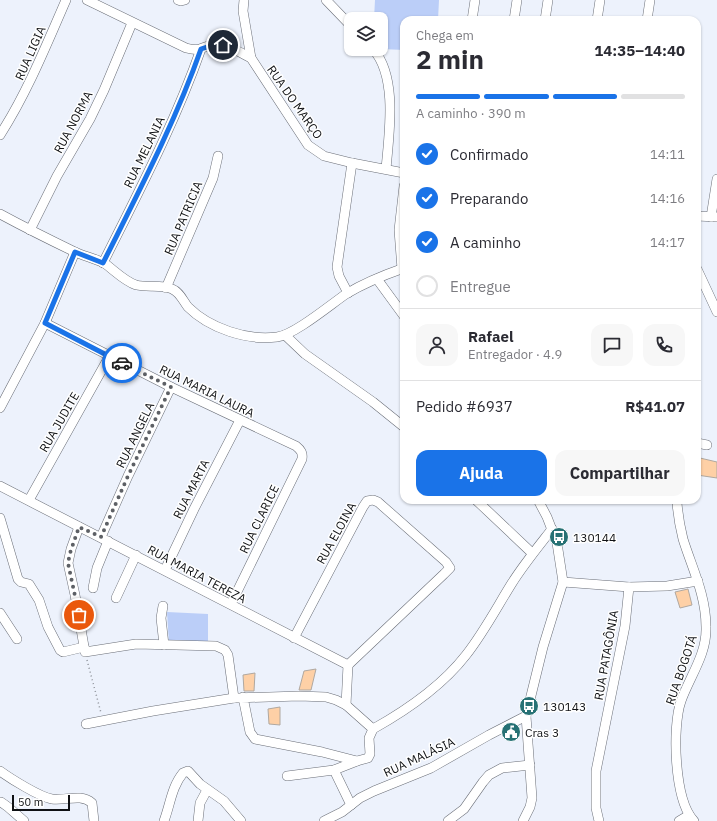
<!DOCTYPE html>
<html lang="pt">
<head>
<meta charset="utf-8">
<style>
  body { margin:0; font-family:"IBM Plex Sans",sans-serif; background:#f7f7f7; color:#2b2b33; height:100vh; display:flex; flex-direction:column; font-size:15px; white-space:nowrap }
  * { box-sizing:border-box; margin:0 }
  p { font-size:13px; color:#7c7c81 }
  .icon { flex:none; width:22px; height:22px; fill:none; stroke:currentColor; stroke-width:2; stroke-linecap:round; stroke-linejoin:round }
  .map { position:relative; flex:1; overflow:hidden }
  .details { position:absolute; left:400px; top:16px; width:301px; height:488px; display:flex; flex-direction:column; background:#fff; border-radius:12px; box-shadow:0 1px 3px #0004 }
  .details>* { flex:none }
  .controls { position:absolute; left:344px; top:12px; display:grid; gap:8px }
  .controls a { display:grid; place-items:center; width:44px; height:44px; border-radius:8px; background:#fff; box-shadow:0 1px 3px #0004; font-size:20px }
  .scale { position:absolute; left:12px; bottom:10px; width:58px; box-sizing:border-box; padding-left:4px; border:2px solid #0f1114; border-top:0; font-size:11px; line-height:14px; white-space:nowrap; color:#0f1114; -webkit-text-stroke:3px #fff; paint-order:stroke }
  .pin { position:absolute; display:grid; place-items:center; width:34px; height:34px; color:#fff; margin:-17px; border:2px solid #fff; border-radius:50%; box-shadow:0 1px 4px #0007 }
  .courier { position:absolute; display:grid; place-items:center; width:40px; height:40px; margin:-20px; border:3px solid #1a73e8; border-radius:50%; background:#fff; color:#222; box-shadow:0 1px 5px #0007 }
  .summary em { font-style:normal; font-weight:700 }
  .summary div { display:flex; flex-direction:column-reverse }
  .summary { display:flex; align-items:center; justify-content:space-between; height:68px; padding:0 16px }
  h1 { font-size:26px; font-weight:700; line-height:30px }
  .bar { display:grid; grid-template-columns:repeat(4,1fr); gap:6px 4px; align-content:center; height:48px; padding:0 16px }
  .bar i { height:5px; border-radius:3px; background:#e1e1e2 }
  .bar .current { background:#1a73e8 }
  .bar p { grid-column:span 4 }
  .line { display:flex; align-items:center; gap:10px; padding:0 16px; border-top:1px solid #e1e1e2 }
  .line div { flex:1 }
  .round { display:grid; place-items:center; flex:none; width:42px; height:42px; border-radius:12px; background:#f7f7f7 }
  ol { padding:0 16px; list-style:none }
  li { display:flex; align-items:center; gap:12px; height:44px }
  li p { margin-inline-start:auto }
  li .icon { padding:4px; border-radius:50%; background:#1a73e8; color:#fff; stroke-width:4 }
  li:last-child { color:#7c7c81 }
  li i { width:22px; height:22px; border:2px solid #e1e1e2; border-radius:50% }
  .cta { display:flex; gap:8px; margin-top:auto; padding:8px 16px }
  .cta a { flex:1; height:46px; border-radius:12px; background:#1a73e8; color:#fff; font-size:16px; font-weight:700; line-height:46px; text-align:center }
  .cta a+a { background:#f7f7f7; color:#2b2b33 }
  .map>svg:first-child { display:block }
</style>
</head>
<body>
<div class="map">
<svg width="717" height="821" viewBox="0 0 717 821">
  <rect width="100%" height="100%" fill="#edf2fc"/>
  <g fill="#bbcef8">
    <path d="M375 0H439L438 20H404V50L381 49V19H374Z"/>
    <path d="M167 612 208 614V644H169Z"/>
  </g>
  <g fill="#fed0a6" stroke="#b0a8a0">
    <path d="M700 458 717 462V478L697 475V466L699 467Z"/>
    <path d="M688 589 692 605 680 608 675 592Z"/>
    <path d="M316 669 311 690H299L304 671Z"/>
    <path d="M255 673 254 691H244L243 675Z"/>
    <path d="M280 707V725L269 724 268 709Z"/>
  </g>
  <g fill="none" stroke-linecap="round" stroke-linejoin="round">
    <defs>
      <g id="minor">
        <path d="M87 0 186 48C202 52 199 47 213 45 226 43 239 52 251 58"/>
        <path d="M178 0 181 1 185 0"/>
        <path d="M244 0 243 11 251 58 308 145 324 156 352 163 404 173"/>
        <path d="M326 0 351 26"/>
        <path d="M472 20 475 0"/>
        <path d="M514 20 517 0"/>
        <path d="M545 20 548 0"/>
        <path d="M597 20 600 0"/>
        <path d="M647 20 650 0"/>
        <path d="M373 49C398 77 389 134 386 169"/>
        <path d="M0 135C27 93 46 46 66 0"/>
        <path d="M0 214C24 227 48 239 73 251 83 256 94 258 104 263 114 270 124 281 136 285 148 288 161 284 172 289 180 292 183 301 188 307 209 328 247 341 277 337 294 335 330 305 346 294 364 283 384 275 404 268"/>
        <path d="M697 216 716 217"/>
        <path d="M711 217 717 179"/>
        <path d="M30 230 57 176 90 119 104 90 132 23"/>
        <path d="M103 263C138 193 175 123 201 49"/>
        <path d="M402 269 399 230 404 186"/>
        <path d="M697 269 717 312"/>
        <path d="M377 279 404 316"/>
        <path d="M166 288 213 178 218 156"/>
        <path d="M348 293 339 276 337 267 352 163"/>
        <path d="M45 323 171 387 296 446C301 450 303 453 302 459L231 604"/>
        <path d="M285 335 305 354 373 402 404 427"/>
        <path d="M0 408 45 323 75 252"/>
        <path d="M697 443 707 445"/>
        <path d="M0 486 348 665"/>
        <path d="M29 500 109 357"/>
        <path d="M476 500 532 553"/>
        <path d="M677 503C678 515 680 527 683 539 692 568 706 595 706 627 707 654 690 676 681 701 672 727 674 800 694 821"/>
        <path d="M0 518 18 579 21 582 29 584 39 600 48 627 60 650 63 652 84 647"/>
        <path d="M79 527 71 549 68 563 75 595 85 652 136 644 216 646 225 650 228 655 234 698"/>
        <path d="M101 537 128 476 171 387"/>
        <path d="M165 570 194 509 240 420"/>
        <path d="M563 582 629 587 667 586 698 581"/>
        <path d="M93 588 97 568 108 541"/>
        <path d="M116 598 136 555"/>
        <path d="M163 606 161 618 164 645"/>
        <path d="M0 613 17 639"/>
        <path d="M294 638 363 507 367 501 373 500 378 502 446 562 450 568 444 574 348 665"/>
        <path d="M346 705 348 665"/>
        <path d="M86 724 153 711 234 698 299 696 326 697 336 700 346 705 373 729 369 738 370 754 368 758 357 761 322 752 255 739 250 732 243 697"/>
        <path d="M373 729C407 710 442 686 466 655 484 632 497 607 512 583 524 564 538 547 552 529"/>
        <path d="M334 770 351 805"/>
        <path d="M0 771C11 779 40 797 52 799 65 801 81 793 92 803L94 821"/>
        <path d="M287 776 334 770 357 761"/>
        <path d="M1 802 8 807 24 821"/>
        <path d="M164 821C170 805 172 786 183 773L188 771 200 784 224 801 241 821"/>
        <path d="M198 821 200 803 207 790"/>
        <path d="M324 821 342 812 360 798 374 791 431 768 489 735 526 716"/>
        <path d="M448 821 464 809 483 782 489 775 502 768 530 765"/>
        <path d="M523 821 530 807 532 798 526 716 543 647 563 582 557 543 547 517 538 500"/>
        <path d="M599 821 596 808V771L625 626 629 587"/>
        <path d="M679 821 689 815"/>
      </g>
    </defs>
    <use href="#minor" stroke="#6a6e77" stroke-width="10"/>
    <path stroke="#8d9198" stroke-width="1.5" stroke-dasharray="1 3" stroke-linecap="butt" d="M87 660 101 713"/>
    <use href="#minor" stroke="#fff" stroke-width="9"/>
  </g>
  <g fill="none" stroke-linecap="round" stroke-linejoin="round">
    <path stroke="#5d6065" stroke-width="4" stroke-dasharray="0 7.2" d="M79 615 68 563 70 553 79 527 101 537 128 476 171 387 122 363"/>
    <path stroke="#1a73e8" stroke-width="5" d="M122 363 45 323 75 252 103 263C138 193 175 123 201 49L213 45H223"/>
  </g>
  <defs>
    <symbol id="bus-disc" viewBox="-11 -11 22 22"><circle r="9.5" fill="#267174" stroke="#fff"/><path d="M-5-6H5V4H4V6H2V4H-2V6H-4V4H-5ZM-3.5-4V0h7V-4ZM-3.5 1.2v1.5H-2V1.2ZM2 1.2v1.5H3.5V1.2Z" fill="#fff"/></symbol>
    <symbol id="civic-disc" viewBox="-11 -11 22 22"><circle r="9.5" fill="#267174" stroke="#fff"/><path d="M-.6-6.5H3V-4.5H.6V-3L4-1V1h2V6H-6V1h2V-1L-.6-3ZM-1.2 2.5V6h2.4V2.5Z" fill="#fff"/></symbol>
  </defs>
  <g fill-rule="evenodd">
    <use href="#bus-disc" x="548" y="526" width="22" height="22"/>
    <use href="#bus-disc" x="518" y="695" width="22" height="22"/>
    <use href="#civic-disc" x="500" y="721" width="22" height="22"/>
  </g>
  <g text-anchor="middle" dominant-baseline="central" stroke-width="3" stroke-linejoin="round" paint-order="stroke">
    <g font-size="12" fill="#0f1114" stroke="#fff">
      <text transform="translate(30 53) rotate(-66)">RUA LIGIA</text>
      <text transform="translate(295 102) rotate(55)">RUA DO MARÇO</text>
      <text transform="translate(73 122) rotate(-62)">RUA NORMA</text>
      <text transform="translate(144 152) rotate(-64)">RUA MELANIA</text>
      <text transform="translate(183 218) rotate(-67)">RUA PATRICIA</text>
      <text transform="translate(207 391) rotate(26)">RUA MARIA LAURA</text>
      <text transform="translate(59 422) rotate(-60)">RUA JUDITE</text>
      <text transform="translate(135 435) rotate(-64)">RUA ANGELA</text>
      <text transform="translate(191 489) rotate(-63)">RUA MARTA</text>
      <text transform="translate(259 519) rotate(-64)">RUA CLARICE</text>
      <text transform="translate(336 533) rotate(-61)">RUA ELOINA</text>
      <text transform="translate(197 574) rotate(28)">RUA MARIA TEREZA</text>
      <text transform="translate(606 655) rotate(-80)">RUA PATAGÔNIA</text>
      <text transform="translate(681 670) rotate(-71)">RUA BOGOTÁ</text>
      <text transform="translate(419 757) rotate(-25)">RUA MALÁSIA</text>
    </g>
    <g font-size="12" fill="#0f1114" stroke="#fff" text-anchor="start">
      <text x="573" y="537">130144</text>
      <text x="543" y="706">130143</text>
      <text x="525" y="732">Cras 3</text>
    </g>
  </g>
</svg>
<div class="controls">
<a><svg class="icon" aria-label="layers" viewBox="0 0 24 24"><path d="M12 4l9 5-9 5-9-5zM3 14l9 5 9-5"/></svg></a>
</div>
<div class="scale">50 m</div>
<div class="pin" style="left:79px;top:615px;background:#ea580c"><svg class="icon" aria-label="bag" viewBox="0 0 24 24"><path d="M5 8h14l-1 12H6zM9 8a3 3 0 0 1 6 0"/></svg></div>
<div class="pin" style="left:223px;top:45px;background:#1f2937"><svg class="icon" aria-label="home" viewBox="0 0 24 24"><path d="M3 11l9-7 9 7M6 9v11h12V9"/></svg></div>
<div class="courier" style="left:122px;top:363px"><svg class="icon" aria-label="car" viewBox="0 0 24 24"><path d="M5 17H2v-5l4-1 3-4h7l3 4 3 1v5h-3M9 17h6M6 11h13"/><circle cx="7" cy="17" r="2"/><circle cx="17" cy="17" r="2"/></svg></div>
<section class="details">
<div class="summary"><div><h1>2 min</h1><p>Chega em</p></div><em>14:35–14:40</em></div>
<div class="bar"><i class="current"></i><i class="current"></i><i class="current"></i><i></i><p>A caminho · 390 m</p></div>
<ol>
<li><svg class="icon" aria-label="check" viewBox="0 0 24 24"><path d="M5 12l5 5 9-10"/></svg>Confirmado<p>14:11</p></li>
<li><svg class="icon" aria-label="check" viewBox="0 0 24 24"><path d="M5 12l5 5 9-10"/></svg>Preparando<p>14:16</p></li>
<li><svg class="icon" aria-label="check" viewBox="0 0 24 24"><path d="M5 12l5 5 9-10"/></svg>A caminho<p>14:17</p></li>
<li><i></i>Entregue</li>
</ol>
<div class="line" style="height:72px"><a class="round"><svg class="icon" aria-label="person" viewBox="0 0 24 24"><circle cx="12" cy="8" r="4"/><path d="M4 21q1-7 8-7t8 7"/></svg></a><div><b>Rafael</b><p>Entregador · 4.9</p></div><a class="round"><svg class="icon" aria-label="chat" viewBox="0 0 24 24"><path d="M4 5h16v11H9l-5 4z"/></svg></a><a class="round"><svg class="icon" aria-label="phone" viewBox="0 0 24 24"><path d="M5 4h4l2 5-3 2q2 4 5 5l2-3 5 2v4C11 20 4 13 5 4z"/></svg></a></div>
<div class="line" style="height:52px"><div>Pedido #6937</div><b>R$41.07</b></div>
<div class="cta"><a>Ajuda</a><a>Compartilhar</a></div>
</section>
</div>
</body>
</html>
